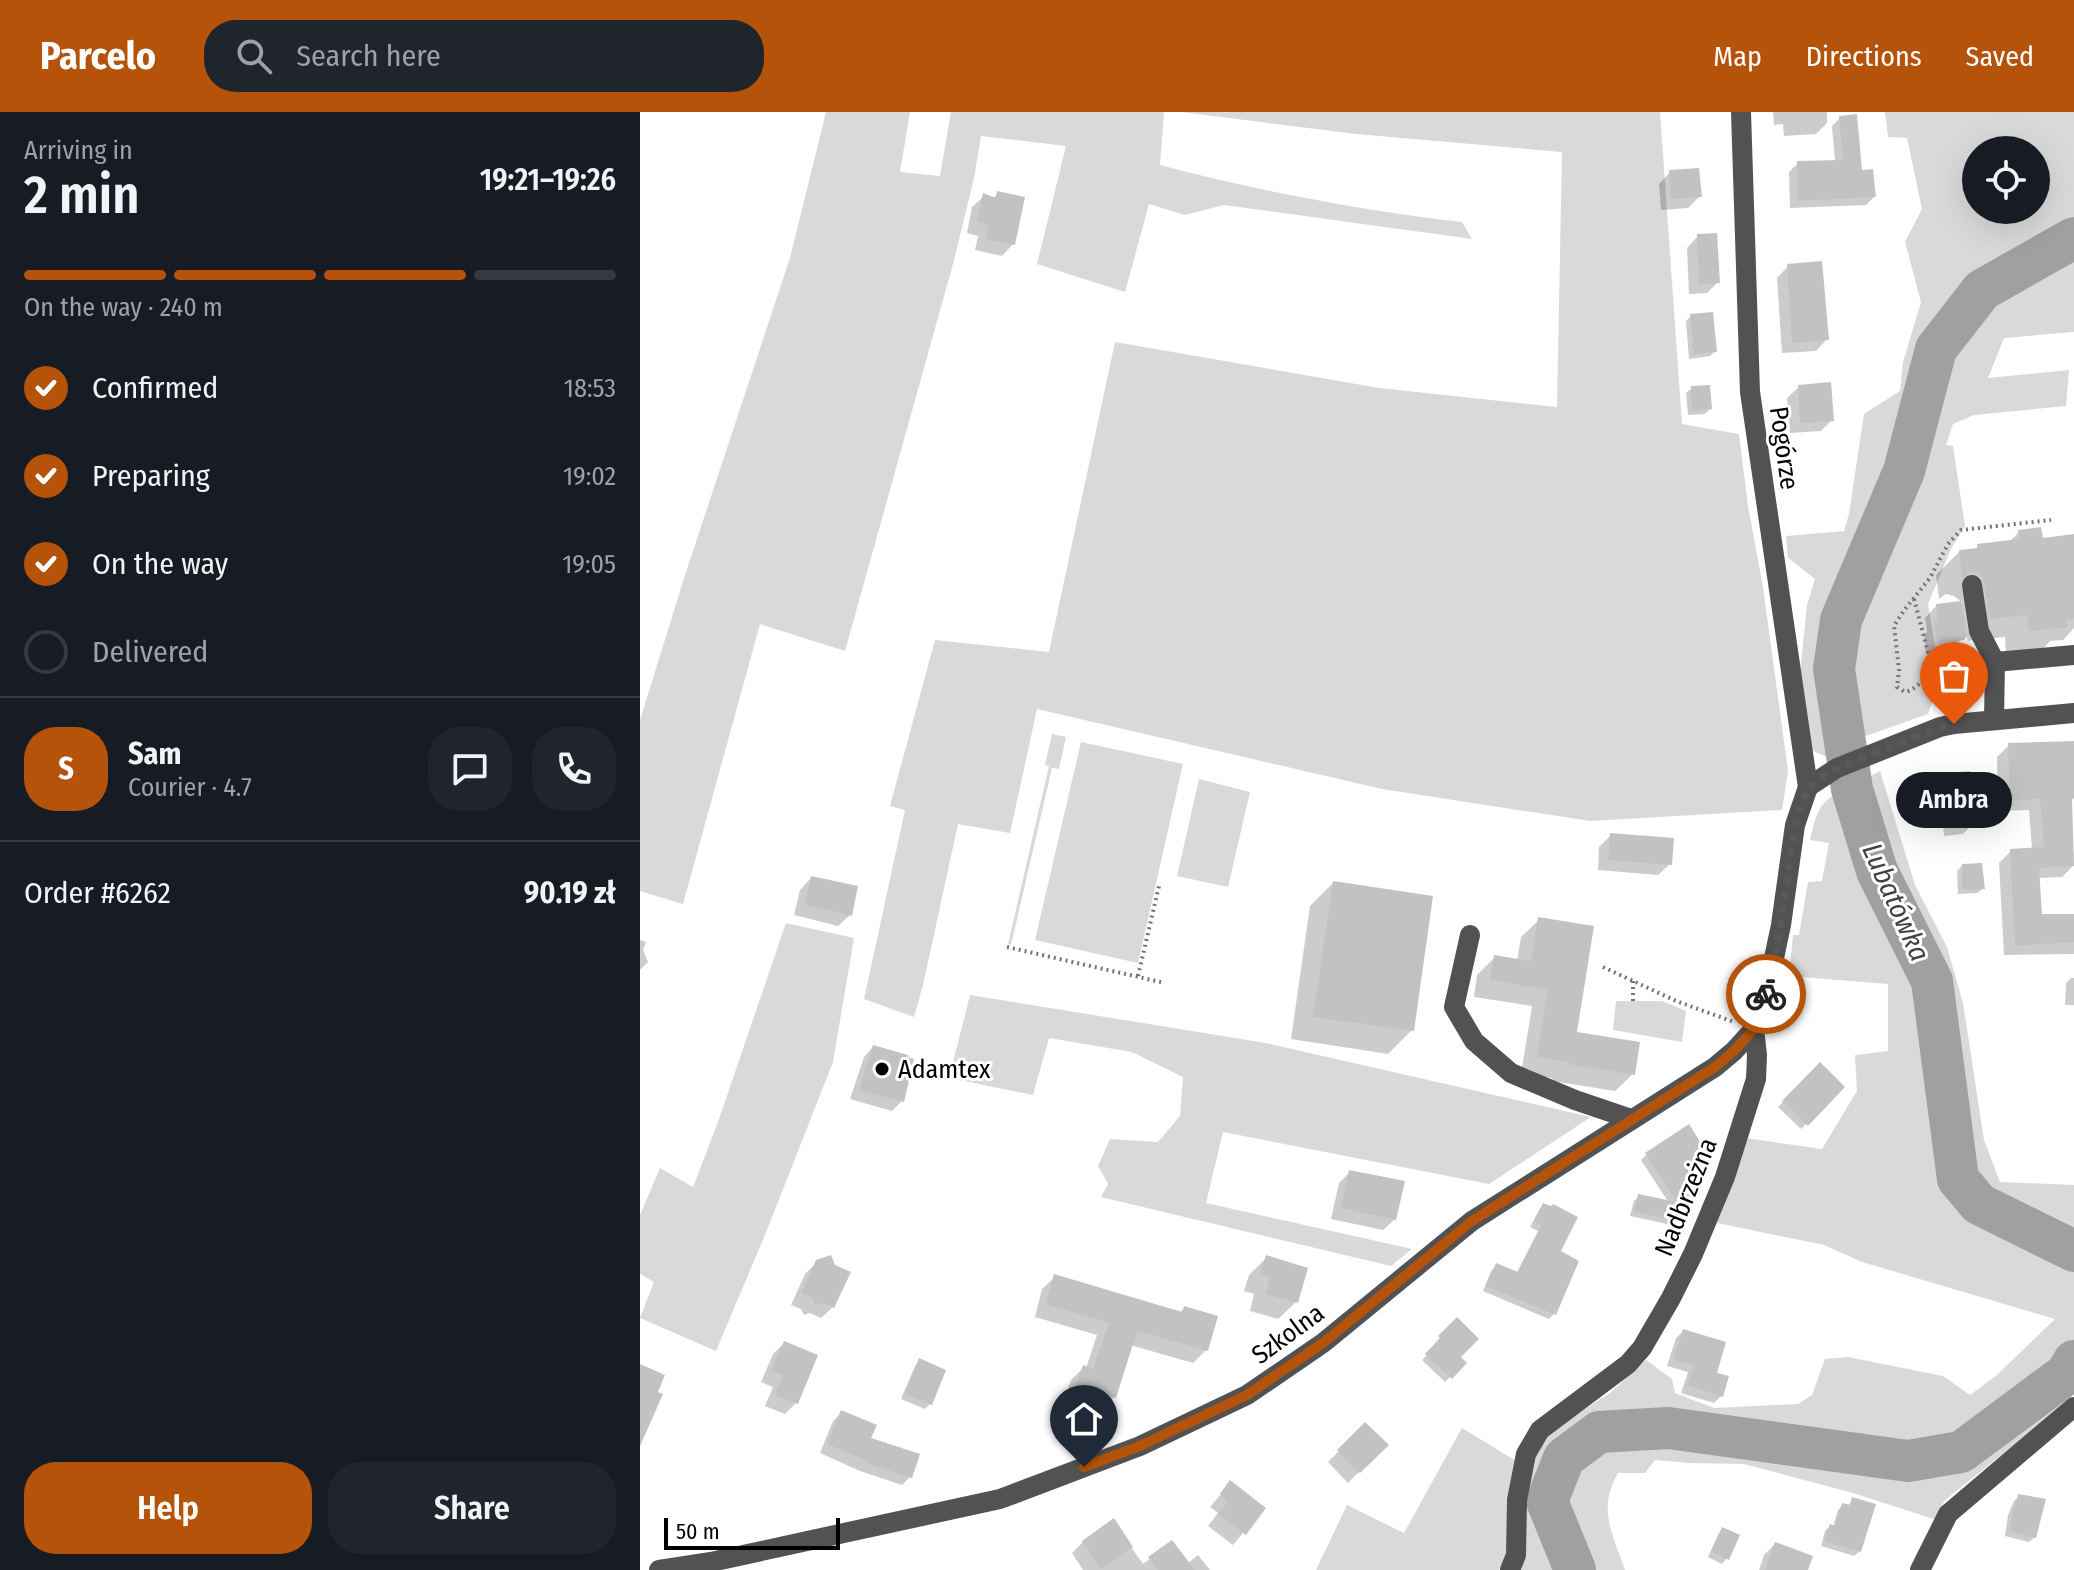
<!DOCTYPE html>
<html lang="en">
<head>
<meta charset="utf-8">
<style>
  body { margin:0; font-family:"Fira Sans Condensed",sans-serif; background:#20242c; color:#f1f3f6; height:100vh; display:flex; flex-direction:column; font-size:30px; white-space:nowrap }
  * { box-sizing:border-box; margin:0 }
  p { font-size:26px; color:#9ea1a6 }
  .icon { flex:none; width:44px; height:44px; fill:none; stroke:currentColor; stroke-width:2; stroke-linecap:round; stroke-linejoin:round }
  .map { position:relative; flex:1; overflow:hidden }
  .details { display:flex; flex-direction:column; background:#171b24; width:640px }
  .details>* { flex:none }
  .buttons { position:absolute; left:1322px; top:24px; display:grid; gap:16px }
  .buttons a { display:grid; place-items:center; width:88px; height:88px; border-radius:50%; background:#171b24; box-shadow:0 8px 32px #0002; font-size:40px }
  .scale { position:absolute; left:24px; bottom:20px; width:176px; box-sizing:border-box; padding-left:8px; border:4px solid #000; border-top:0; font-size:22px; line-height:28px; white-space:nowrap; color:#000; -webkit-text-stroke:6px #fff; paint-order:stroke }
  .pin { position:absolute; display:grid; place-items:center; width:68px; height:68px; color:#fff; margin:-82px -34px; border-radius:50% 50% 50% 0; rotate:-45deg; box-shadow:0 0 8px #0007 }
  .pin .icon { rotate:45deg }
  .courier { position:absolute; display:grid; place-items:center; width:80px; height:80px; margin:-40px; border:6px solid #b45309; border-radius:50%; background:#fff; color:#222; box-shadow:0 2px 10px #0007 }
  .bubble { position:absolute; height:56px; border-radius:28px; background:#171b24; box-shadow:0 8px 32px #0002; font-size:26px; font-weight:600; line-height:56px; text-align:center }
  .overview em { font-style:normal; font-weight:600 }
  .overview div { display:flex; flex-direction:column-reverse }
  .overview { display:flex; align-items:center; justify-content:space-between; height:136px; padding:0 24px }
  h1 { font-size:52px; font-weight:600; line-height:60px }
  .bar { display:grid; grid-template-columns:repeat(4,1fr); gap:12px 8px; align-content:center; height:96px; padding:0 24px }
  .bar i { height:10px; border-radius:6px; background:#363941 }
  .bar .active { background:#b45309 }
  .bar p { grid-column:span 4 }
  .line { display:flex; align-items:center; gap:20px; padding:0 24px; border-top:2px solid #363941 }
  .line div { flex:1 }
  .round { display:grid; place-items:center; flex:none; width:84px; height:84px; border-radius:32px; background:#20242c }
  ol { padding:0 24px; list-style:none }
  li { display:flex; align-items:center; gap:24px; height:88px }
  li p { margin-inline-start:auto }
  li .icon { padding:8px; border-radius:50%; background:#b45309; color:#fff; stroke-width:4 }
  li:last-child { color:#9ea1a6 }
  li i { width:44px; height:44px; border:4px solid #363941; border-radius:50% }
  .cta { display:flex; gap:16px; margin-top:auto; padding:16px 24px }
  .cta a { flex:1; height:92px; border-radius:32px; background:#b45309; color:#fff; font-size:32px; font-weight:600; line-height:92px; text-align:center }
  .cta a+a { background:#20242c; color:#f1f3f6 }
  header { display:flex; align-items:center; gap:48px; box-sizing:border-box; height:112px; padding:0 40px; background:#b45309; color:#fff }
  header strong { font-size:38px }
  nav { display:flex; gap:44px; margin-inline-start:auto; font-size:28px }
  .search { width:560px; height:72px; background:#20242c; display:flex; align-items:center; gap:20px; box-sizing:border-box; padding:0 28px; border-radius:32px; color:#9ea1a6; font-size:30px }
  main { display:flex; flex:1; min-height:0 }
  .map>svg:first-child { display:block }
</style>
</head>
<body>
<header>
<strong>Parcelo</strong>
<div class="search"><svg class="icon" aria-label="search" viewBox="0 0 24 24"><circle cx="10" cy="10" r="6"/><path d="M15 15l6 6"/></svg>Search here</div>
<nav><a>Map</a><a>Directions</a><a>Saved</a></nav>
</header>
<main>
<section class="details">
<div class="overview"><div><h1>2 min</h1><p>Arriving in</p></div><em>19:21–19:26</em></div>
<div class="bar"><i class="active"></i><i class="active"></i><i class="active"></i><i></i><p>On the way · 240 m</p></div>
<ol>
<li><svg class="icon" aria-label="check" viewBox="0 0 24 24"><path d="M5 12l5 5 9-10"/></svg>Confirmed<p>18:53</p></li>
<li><svg class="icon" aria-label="check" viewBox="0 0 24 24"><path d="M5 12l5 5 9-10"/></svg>Preparing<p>19:02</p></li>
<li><svg class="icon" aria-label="check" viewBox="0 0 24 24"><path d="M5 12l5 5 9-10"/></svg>On the way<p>19:05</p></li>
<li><i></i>Delivered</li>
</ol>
<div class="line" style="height:144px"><b class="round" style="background:#b45309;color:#fff">S</b><div><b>Sam</b><p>Courier · 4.7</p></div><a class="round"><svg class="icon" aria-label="chat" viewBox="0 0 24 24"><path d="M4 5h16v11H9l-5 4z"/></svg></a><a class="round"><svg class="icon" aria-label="phone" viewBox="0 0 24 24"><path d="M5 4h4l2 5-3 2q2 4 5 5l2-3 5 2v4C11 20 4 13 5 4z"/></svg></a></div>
<div class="line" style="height:104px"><div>Order #6262</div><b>90.19 zł</b></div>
<div class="cta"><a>Help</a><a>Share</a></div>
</section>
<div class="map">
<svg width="1434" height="1458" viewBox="0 0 1434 1458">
  <rect width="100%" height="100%" fill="#fff"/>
  <g fill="#d9d9d9" fill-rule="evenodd">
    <path d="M186 0H270L260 60 300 64 311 0H524L520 53C618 79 721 98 822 110L832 127 584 93 545 103 509 92 485 180 397 152 426 34 341 24 334 66 313 152 205 539 120 512 43 792 0 779V608L46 460 150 146Z"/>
    <path d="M542 0H1020L1042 312 1099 322 1108 394 1123 475 1148 659 1142 698 950 709 742 677 397 597 370 721 318 712 283 873 274 905 224 887 265 698 250 694 295 528 409 540 475 230 739 276 917 295 922 40 716 22Z"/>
    <path d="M1245 0H1434V220L1364 226 1348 266 1429 258 1426 294 1334 303 1313 312 1306 333 1313 334 1325 414 1311 437 1288 492 1296 539 1306 538 1312 588 1292 590 1288 602 1220 626 1206 556 1214 499 1273 370 1285 314 1266 310C1265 320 1265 332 1262 341 1246 399 1206 448 1191 506 1179 550 1188 596 1193 641L1187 645 1171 638 1160 561 1167 493 1175 467 1148 446 1146 424 1204 419 1209 402 1224 302 1260 279 1263 250 1281 190 1265 130 1282 97 1267 26 1248 25ZM1336 38H1396V98H1336Z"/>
    <path d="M412 622 426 625 419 657 412 656 371 833 368 832 409 654 405 653Z"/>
    <path d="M441 630 543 652 498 851 395 828Z"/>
    <path d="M1240 659 1275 773 1307 835 1323 891 1344 1028 1360 1070 1434 1073V1282L1417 1302 1355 1348 1304 1389 1297 1408 1213 1381 1104 1352 1049 1351 1015 1348 1005 1361H978C957 1397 973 1423 985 1458H878L891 1347 905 1323 970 1281 1006 1248 1032 1267 1035 1281 1074 1296 1158 1292 1172 1283 1185 1247 1208 1245 1303 1264 1330 1283 1356 1264 1415 1207 1222 1150 1184 1133 1077 1111 1106 1026 1182 1037 1217 979 1215 943 1248 939V872L1149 864 1153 823H1159L1168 770 1182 769 1189 731 1170 728C1176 704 1177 690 1202 679L1221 746 1271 851 1284 895 1302 893 1289 843 1246 756 1221 689 1227 666Z"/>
    <path d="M559 667 610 680 588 775 537 764Z"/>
    <path d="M146 811 214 826 193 950 125 1123 76 1239 0 1206 14 1170 0 1162V1103L20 1056 53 1075 78 1010Z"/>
    <path d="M330 883 626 931 951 1005 849 1072 583 1020 566 1091 772 1137 751 1154 461 1085 468 1072 458 1054 470 1027 518 1030 540 1004 543 965 492 940 409 926 393 983 309 966Z"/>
    <path d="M976 889H1022L1046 899 1042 930 973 918Z"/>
    <path d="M822 1316 876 1349 868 1440 859 1458H676L707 1393 764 1421Z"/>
  </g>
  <g fill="#0003">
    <path d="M1133 0H1187V11L1176 22 1144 24 1143 12 1134 13Z"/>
    <path d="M1200 6 1220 60 1234 85 1226 93 1150 96 1149 60 1158 51 1195 50 1192 14Z"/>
    <path d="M1030 60 1060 84 1048 96 1021 98 1019 72Z"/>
    <path d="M358 81 373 132 362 144 335 138 338 124 327 121 332 95 344 84 353 87Z"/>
    <path d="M1058 124 1078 170 1067 181 1049 182 1047 136Z"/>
    <path d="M1148 154 1187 227 1176 239 1142 241 1137 166Z"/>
    <path d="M1051 204 1075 239 1070 244 1049 247 1046 209Z"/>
    <path d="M1159 275 1192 308 1181 319 1150 321 1147 286Z"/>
    <path d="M1052 276 1070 297 1065 302 1048 303 1046 281Z"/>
    <path d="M1379 420 1401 428 1434 424V516L1423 528 1410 529 1402 538 1366 541 1365 525 1328 529 1326 522 1311 538 1286 541 1284 523 1287 520 1285 506 1296 494 1323 491 1314 484 1306 482 1299 487 1296 463 1319 440 1334 439 1338 434 1368 431Z"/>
    <path d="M1434 631V686L1430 690 1434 753 1422 765 1398 766 1400 804H1434V842L1364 843 1359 751 1371 739 1392 738 1389 698 1358 699 1357 645 1369 633Z"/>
    <path d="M1328 661 1332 713 1323 722 1304 724 1301 690 1277 692 1276 674 1285 665Z"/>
    <path d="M971 723 1030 752 1018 763 958 758 959 735Z"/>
    <path d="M1322 754 1343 776 1338 781 1318 782 1317 759Z"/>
    <path d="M171 766 210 803 198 814 154 803 160 778Z"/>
    <path d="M693 771 772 918 748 942 651 927 670 794Z"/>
    <path d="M899 808 935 922 993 962 975 979 912 969 913 966 881 962 892 894 834 885 837 863 855 845 877 849 881 825Z"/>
    <path d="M0 828 6 830 3 838 8 850 0 858Z"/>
    <path d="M1431 866H1434V893H1425L1426 871Z"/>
    <path d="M233 935 262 989 252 999 210 987 224 945Z"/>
    <path d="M1180 953 1203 975 1161 1017 1138 995Z"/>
    <path d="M1006 1043 1056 1051 1042 1109 1037 1114 990 1104 994 1089 999 1084 1029 1091 1001 1048Z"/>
    <path d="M710 1060 755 1107 743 1118 691 1107 699 1071Z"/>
    <path d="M904 1093 918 1140 914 1202 909 1207 843 1179 851 1159 856 1154 876 1162 898 1119 890 1115 899 1098Z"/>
    <path d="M626 1146 656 1190 638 1207 610 1199 614 1182 604 1179 609 1163Z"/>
    <path d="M177 1150 193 1195 181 1206 170 1201 164 1203 161 1197 151 1193 165 1162Z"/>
    <path d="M415 1165 539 1201 545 1196 566 1238 553 1251 490 1233 474 1285 461 1298 425 1286 431 1268 444 1255 446 1256 457 1223 395 1205 402 1177Z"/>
    <path d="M817 1208 818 1245 824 1251 805 1270 782 1248 797 1233 795 1231Z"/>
    <path d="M1043 1219 1075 1262 1081 1284 1074 1291 1041 1281 1048 1260 1027 1254 1036 1226Z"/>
    <path d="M144 1231 156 1291 145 1302 125 1294 133 1275 121 1270 133 1242Z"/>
    <path d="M280 1249 290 1292 285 1297 261 1287 275 1254Z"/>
    <path d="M201 1301 270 1365 262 1373 220 1359 180 1341 193 1309Z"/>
    <path d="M725 1313 746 1333 708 1371 688 1350Z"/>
    <path d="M591 1371 624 1396 593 1433 568 1414 578 1401 570 1395Z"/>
    <path d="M1379 1384 1395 1425 1389 1430 1365 1424 1368 1403 1374 1389Z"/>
    <path d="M1213 1387 1220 1439 1214 1444 1181 1434 1185 1419 1190 1414 1193 1415 1198 1398 1203 1393 1207 1395Z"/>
    <path d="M473 1409 503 1452 532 1430 548 1451 558 1443 570 1458H443L432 1441 443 1430Z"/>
    <path d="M1083 1418 1087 1446 1082 1452 1068 1445 1078 1423Z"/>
    <path d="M1135 1432 1166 1458H1119L1124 1443Z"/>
  </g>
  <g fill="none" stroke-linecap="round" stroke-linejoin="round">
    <g stroke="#a0a0a0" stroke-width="42">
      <path d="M1434 126 1342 178 1296 237 1264 359 1201 508 1194 557 1212 677 1237 759 1292 869 1318 1067 1339 1092 1434 1139"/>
      <path d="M935 1458 907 1389 924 1346 959 1320 1028 1316 1268 1349 1321 1340 1426 1262 1434 1249"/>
    </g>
  </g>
  <g fill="#c2c2c2">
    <path d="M1217 2 1222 58 1233 57 1236 85 1158 89 1157 49 1203 48 1199 4Z"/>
    <path d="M1059 56 1062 85 1031 87 1029 58Z"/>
    <path d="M357 79 385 85 375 133 345 127 349 113 337 110 343 81 356 86Z"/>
    <path d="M1077 121 1080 171 1059 172 1057 122Z"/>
    <path d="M1182 149 1189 228 1152 231 1147 152Z"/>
    <path d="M1073 200 1077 240 1054 242 1050 202Z"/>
    <path d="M1191 270 1194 309 1160 311 1158 273Z"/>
    <path d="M1070 273 1072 297 1052 299 1051 274Z"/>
    <path d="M1401 415 1403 426 1434 422V507L1426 508 1427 515 1389 519 1387 503 1350 507 1343 466 1337 461 1331 460 1322 466 1319 438 1338 436 1337 432 1379 427 1378 418Z"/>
    <path d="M1321 489 1327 524 1324 528 1297 531 1294 510H1298L1296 492Z"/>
    <path d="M1434 629V686H1432L1434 754 1399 756 1402 802H1434V830L1375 834 1370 737 1404 735 1400 687 1370 688 1368 631Z"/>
    <path d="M1330 659 1335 714 1313 716 1309 682 1286 683 1284 663Z"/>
    <path d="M970 721 1034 726 1032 753 968 748Z"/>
    <path d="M1342 751 1345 777 1322 778V752Z"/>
    <path d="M171 764 218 774 212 804 165 792Z"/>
    <path d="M693 769 793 784 774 919 673 905Z"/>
    <path d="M898 805 954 814 937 920 1000 930 995 963 928 952 929 950 897 945 908 878 850 868 854 843 891 849Z"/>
    <path d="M233 933 268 943V945L274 947 264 990 219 978Z"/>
    <path d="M1180 950 1205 975 1168 1014 1142 989Z"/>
    <path d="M1049 1012 1068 1043 1057 1050 1062 1056 1055 1061 1044 1110 994 1100 998 1082 1037 1090 1005 1041Z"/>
    <path d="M709 1058 765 1069 756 1108 701 1096Z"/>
    <path d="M903 1091 911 1094 913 1092 938 1105 921 1139 939 1149 916 1203 846 1174 856 1151 878 1160 902 1113 894 1109Z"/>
    <path d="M191 1143 195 1153 211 1160 194 1196 183 1191 175 1193 172 1186 161 1181 176 1148Z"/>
    <path d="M626 1143 668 1156 658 1191 626 1182 630 1165 620 1162Z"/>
    <path d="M414 1162 542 1200 544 1194 578 1204 568 1239 497 1219 476 1286 436 1273 443 1253 453 1257 469 1211 406 1192Z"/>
    <path d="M817 1205 839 1227 821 1245 827 1251 812 1267 785 1242 800 1226 798 1224Z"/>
    <path d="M1043 1217 1086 1230 1077 1261 1089 1264 1083 1285 1047 1273 1054 1253 1033 1247Z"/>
    <path d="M144 1229 178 1243 158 1292 135 1283 143 1263 131 1258Z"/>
    <path d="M279 1246 306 1258 292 1293 265 1282Z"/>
    <path d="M0 1252 25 1263 18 1280 23 1282 0 1334Z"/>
    <path d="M201 1298 237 1313 231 1326 280 1342 272 1366 227 1351 228 1349 187 1332Z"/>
    <path d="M725 1310 749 1333 720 1361 697 1338Z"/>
    <path d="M590 1368 626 1396 606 1423 578 1402 588 1389 580 1382Z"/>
    <path d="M1378 1382 1406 1387 1396 1426 1369 1419 1373 1396H1375Z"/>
    <path d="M1212 1385 1236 1392 1221 1440 1184 1429 1190 1412 1195 1414 1202 1391 1210 1393Z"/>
    <path d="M474 1406 493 1435 461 1457 442 1429Z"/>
    <path d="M1082 1415 1100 1423 1089 1448 1071 1440Z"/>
    <path d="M532 1428 555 1458H518L508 1445Z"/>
    <path d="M1135 1430 1173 1444 1168 1458H1125Z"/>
  </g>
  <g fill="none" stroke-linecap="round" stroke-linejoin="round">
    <g stroke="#747474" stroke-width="4" stroke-dasharray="2 4" stroke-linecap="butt">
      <path d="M1274 487 1288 540 1296 545"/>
      <path d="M1318 542 1296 545C1288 559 1282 576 1265 580L1257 575 1259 558 1254 514 1265 497 1290 466 1308 432 1321 418 1411 408"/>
      <path d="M367 835 525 871"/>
      <path d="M963 855 1036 889 1094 910"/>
      <path d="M498 864 519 774"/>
      <path d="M993 889V869"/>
    </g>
    <g stroke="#525252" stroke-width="20">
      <path d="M1332 473 1339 519 1355 550 1354 608"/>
      <path d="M1355 550 1434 543"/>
      <path d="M1168 675 1197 656 1300 615 1314 612 1434 601"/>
      <path d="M830 823 814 895 834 929 871 961 935 988 991 1007"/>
      <path d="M19 1458 71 1450 360 1387 500 1334 607 1283 683 1231 832 1109 1075 955 1094 939 1114 917"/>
      <path d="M870 1458 876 1443 877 1388 886 1342 900 1318 988 1252 1002 1236 1031 1186 1053 1142 1085 1065 1116 967 1117 943 1114 917 1127 879 1141 813 1155 713 1168 675 1110 280 1101 0"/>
      <path d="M1280 1458 1308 1402 1434 1295"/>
    </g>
  </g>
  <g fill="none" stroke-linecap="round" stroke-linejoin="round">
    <path stroke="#595959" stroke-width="8" stroke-dasharray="0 14.4" d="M1126 882 1141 813 1155 713 1168 675 1197 656 1300 615 1314 612"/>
    <path stroke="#b45309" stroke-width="10" d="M444 1355 500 1334 607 1283 683 1231 832 1109 1075 955 1094 939 1114 917 1126 882"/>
  </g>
  <circle fill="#000" stroke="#fff" stroke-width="3" cx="242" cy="957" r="8"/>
  <g text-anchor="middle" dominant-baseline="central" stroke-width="6" stroke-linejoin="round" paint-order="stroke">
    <g font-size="26" fill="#000" stroke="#fff">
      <text transform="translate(1144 336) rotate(82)">Pogórze</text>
      <text transform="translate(1046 1085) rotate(-68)">Nadbrzeżna</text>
      <text transform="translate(648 1222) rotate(-36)">Szkolna</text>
    </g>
    <g font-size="26" fill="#000" stroke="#fff" text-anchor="start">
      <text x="258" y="957">Adamtex</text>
    </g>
    <g font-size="28" font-style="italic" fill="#414141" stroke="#fff">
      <text transform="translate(1256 790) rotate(66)">Lubatówka</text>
    </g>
  </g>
</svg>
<div class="buttons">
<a><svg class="icon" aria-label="locate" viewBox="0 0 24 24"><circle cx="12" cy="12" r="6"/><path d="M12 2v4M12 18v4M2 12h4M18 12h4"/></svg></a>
</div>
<div class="scale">50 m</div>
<div class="pin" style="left:1314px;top:612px;background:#ea580c"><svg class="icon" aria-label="bag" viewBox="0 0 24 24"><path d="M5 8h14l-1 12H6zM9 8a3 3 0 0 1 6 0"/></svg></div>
<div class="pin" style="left:444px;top:1355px;background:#1f2937"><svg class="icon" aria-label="home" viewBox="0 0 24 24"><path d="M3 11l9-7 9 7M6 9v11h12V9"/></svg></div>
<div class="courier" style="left:1126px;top:882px"><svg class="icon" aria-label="bike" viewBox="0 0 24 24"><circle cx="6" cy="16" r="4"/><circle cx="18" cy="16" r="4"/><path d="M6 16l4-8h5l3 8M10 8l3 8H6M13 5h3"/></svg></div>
<div class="bubble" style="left:1256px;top:660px;width:116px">Ambra</div>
</div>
</main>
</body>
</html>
